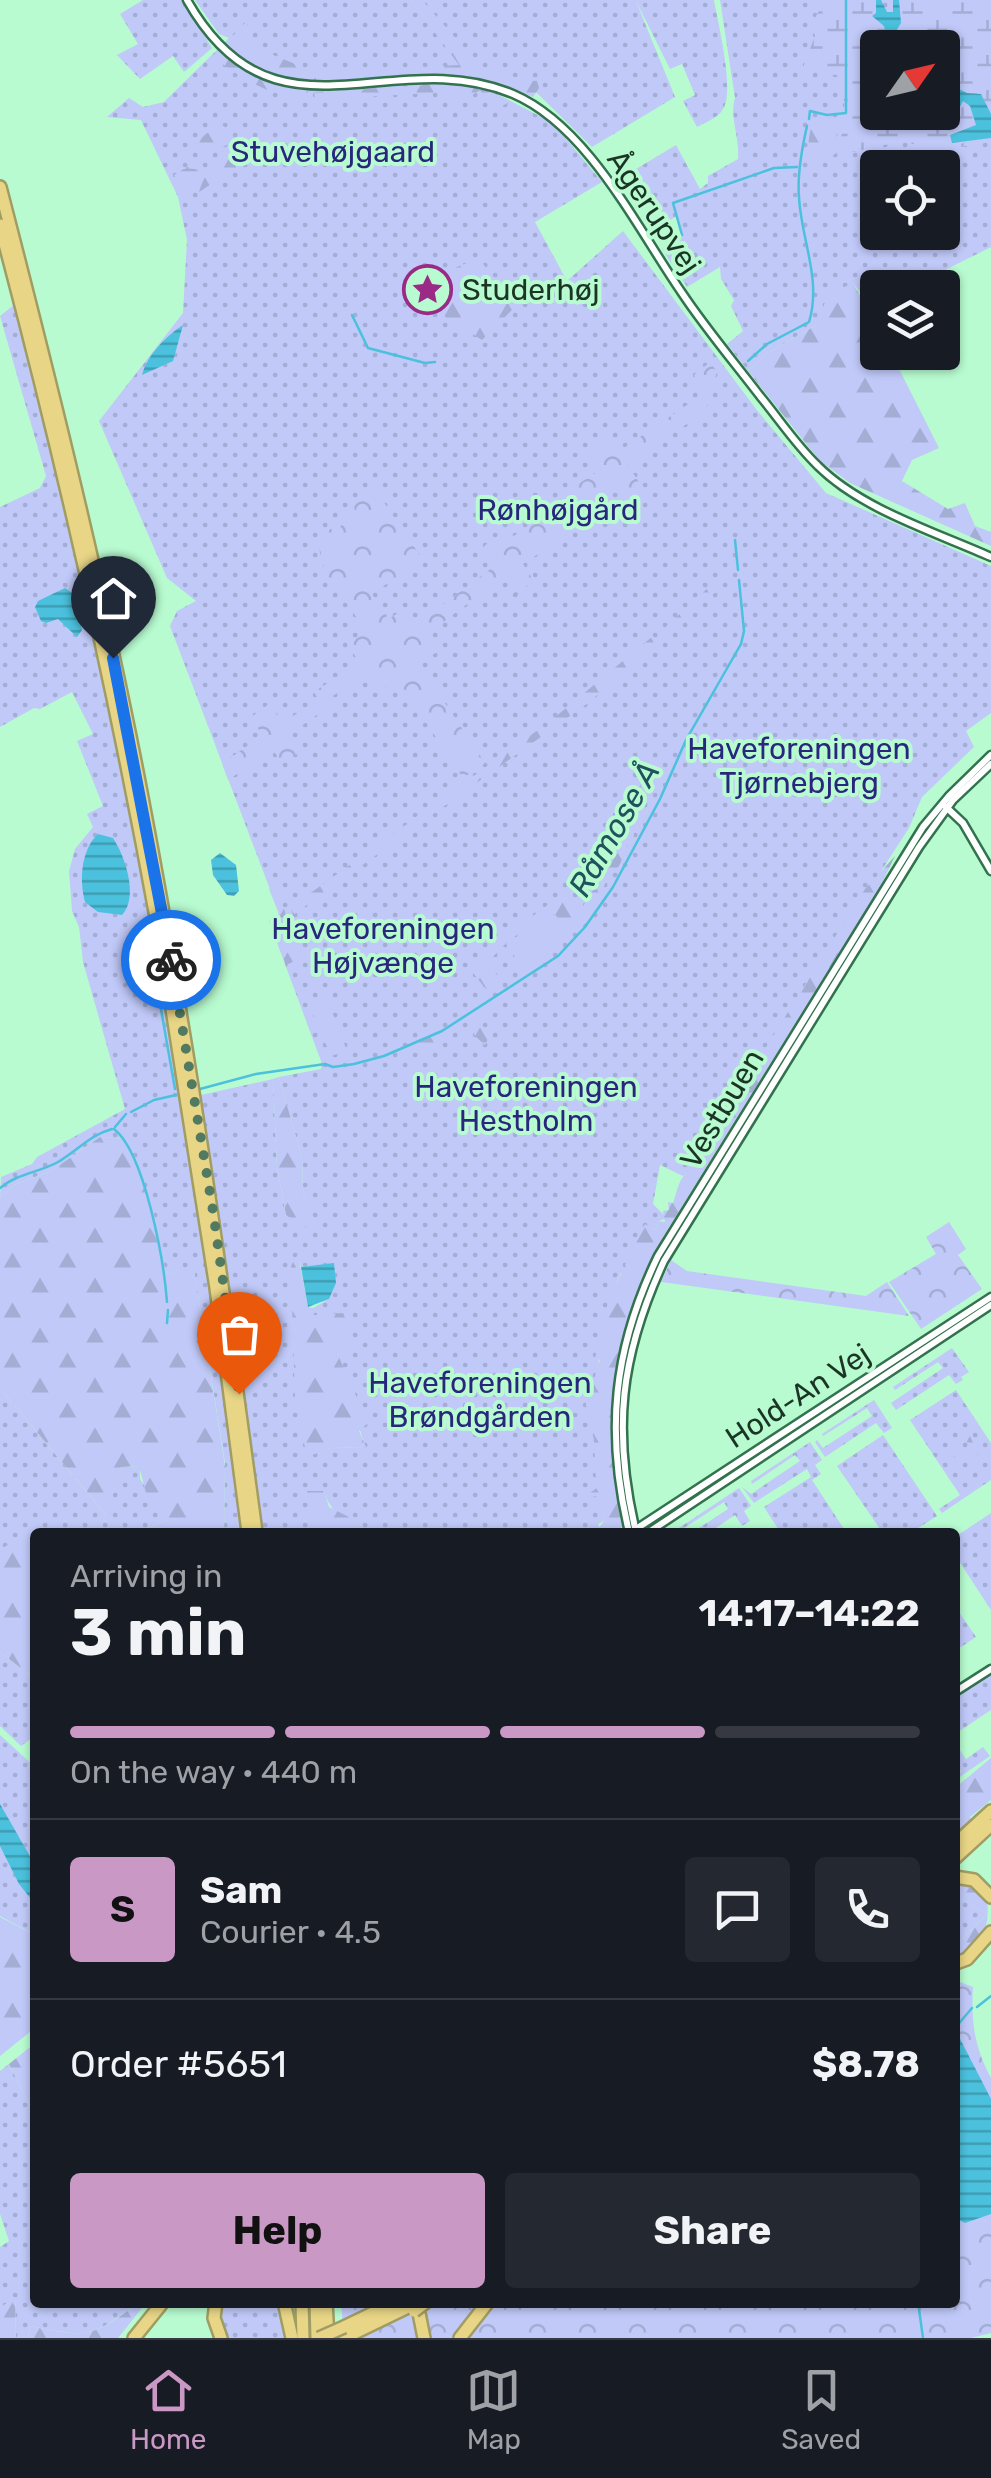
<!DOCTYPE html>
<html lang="en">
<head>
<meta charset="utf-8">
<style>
  body { margin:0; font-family:Rubik,sans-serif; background:#242831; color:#f1f3f6; height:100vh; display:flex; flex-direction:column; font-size:38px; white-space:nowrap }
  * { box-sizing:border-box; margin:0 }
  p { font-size:32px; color:#9ea1a6 }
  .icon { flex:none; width:55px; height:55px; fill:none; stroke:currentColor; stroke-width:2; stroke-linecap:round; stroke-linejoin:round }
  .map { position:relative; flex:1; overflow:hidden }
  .panel { position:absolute; left:30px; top:1528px; width:930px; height:780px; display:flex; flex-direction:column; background:#171b24; border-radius:10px; box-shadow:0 2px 8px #0004 }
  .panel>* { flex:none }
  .needle { width:65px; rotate:56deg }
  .tools { position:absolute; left:860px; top:30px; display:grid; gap:20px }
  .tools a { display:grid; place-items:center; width:100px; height:100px; border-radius:10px; background:#171b24; box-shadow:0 2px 8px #0004; font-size:50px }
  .pin { position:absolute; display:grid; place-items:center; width:85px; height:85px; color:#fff; margin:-102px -42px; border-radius:50% 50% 50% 0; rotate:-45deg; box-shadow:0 0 10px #0007 }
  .pin .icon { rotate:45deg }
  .courier { position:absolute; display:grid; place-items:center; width:100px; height:100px; margin:-50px; border:8px solid #1a73e8; border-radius:50%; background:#fff; color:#222; box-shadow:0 2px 12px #0007 }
  .headline em { font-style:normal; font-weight:700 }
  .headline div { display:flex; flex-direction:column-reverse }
  .headline { display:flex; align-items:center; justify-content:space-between; height:170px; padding:0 40px }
  h1 { font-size:65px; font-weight:700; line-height:75px }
  .bar { display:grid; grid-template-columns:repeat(4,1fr); gap:15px 10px; align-content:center; height:120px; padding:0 40px }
  .bar i { height:12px; border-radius:8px; background:#363941 }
  .bar .active { background:#ca98c4 }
  .bar p { grid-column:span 4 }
  .line { display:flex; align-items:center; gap:25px; padding:0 40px; border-top:2px solid #363941 }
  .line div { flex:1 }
  .round { display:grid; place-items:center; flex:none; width:105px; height:105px; border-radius:10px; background:#242831 }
  .cta { display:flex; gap:20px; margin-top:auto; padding:20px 40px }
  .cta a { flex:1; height:115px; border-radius:10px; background:#ca98c4; color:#111; font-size:40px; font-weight:700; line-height:115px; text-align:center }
  .cta a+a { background:#242831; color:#f1f3f6 }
  .tab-bar { display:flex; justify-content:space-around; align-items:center; height:140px; border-top:2px solid #363941; background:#171b24; font-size:28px; color:#9ea1a6 }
  .tab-bar a { display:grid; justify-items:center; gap:5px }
  .tab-bar .active { color:#ca98c4 }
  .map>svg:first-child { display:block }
</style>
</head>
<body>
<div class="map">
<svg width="991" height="2338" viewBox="0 0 991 2338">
  <defs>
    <pattern id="grass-dots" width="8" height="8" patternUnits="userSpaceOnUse" patternTransform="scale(2.5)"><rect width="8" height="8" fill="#c0c9f8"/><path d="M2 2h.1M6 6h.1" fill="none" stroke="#a4add4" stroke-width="1.8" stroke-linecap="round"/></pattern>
    <pattern id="forest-firs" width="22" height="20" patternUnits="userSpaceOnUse" patternTransform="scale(2.5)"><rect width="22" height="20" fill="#c0c9f8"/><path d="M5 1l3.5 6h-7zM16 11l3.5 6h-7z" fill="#a4add4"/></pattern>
    <pattern id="wetland-marsh" width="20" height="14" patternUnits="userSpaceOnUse" patternTransform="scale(2.5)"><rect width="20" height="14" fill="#c0c9f8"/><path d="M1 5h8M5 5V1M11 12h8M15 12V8" fill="none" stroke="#a4add4"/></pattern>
    <pattern id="park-crowns" width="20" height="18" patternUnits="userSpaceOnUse" patternTransform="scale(2.5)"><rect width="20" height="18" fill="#c0c9f8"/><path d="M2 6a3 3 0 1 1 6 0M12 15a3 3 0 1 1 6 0" fill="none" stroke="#a4add4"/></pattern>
    <pattern id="water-rules" width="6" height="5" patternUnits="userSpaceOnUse" patternTransform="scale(2.5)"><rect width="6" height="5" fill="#4bc1dd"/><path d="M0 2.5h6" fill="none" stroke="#3e9eb3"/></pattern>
  </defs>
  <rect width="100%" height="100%" fill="#b8fbd0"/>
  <g fill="url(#grass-dots)" fill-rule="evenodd">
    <path d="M143 0H183L212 48 184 72 173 56 140 79 117 55 138 44 120 14Z"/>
    <path d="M195 0H411L460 65 495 93 553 123 602 182 535 222 567 281 623 231 756 409 826 493 991 566V713L966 731 974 747 922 797 909 828 706 1142 692 1170 683 1176 660 1165 653 1204 667 1218 659 1221 655 1230 645 1225 625 1267 632 1268 630 1273H621C589 1339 593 1448 604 1521L598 1524 601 1530 597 1532H352C343 1515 330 1512 324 1491H308L315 1532H262L233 1308 201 1095 273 1079 277 1167 286 1215 315 1224 303 1192 302 1158 279 1077 321 1069V1061L269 921 279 913 170 626 177 611 196 601 167 578 99 421 183 313 187 240 178 197 141 120 107 117 129 98 143 107 164 102 229 38 219 34ZM411 286 513 308V309L482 339 420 301ZM298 1256 301 1267 334 1264 329 1299 313 1308V1315L354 1342 338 1355 365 1447 330 1448 307 1456Z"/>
    <path d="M421 0H714C718 23 735 91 723 109 718 118 706 122 697 127L683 101 695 95 682 64 670 69 636 1 675 97 592 147 537 93 469 67Z"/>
    <path d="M720 0H991V247L911 287 878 288 877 300 870 304 853 283 816 325 765 355 748 371 727 344 743 331 731 306 734 300 721 279 720 267 687 287 662 249 682 235 677 216 657 228 651 197 636 169 676 145 700 189 708 183V176L738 159C740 137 729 117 735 98ZM878 48H942V112H878ZM878 168H942V232H878Z"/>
    <path d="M15 304 72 525 132 817 206 1258 241 1532H224L225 1463 194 1270 166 1274 126 1139 100 1137 51 1171 14 1185 0 1198 1 1177 32 1164 37 1157 125 1109 83 962 79 927 72 911 69 871 75 849 93 827 87 814 103 806 77 741 93 734 72 692 40 709 34 708 0 727V507L40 488 46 476 0 316Z"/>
    <path d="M952 1348 969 1372 961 1377 963 1380 956 1384 949 1375 896 1410 891 1403 943 1368 938 1362 895 1390 893 1387Z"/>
    <path d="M0 1388 106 1515 121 1467 140 1466V1479L167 1520 139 1532 32 1531 0 1550Z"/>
    <path d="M956 1390 991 1443V1480L942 1513 939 1509 960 1495 910 1420Z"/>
    <path d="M874 1400 892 1428 884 1433 876 1423 825 1457 815 1442 817 1440 823 1448 872 1416 867 1408 823 1436 822 1434Z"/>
    <path d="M883 1435 937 1516 912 1532H882L837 1466Z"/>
    <path d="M810 1442 822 1460 815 1465 821 1474 812 1480 846 1532H780L764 1507 811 1477 807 1469 754 1503 742 1487 751 1494 800 1461 795 1455 752 1484 751 1481Z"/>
    <path d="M739 1488 751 1506 744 1511 750 1521 742 1526 735 1515 710 1532H693L728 1509 724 1502 681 1530 679 1528Z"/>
    <path d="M991 1513V1610L955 1555V1537Z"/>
    <path d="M955 1606 976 1637 955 1651Z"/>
    <path d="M0 1652 35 1679V1736L21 1746 0 1726Z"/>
    <path d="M991 1675V1710L955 1734V1698Z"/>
    <path d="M0 1735 35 1767V1935L0 1916Z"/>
    <path d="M957 1746 966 1759 983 1747 990 1756 957 1779 955 1776 961 1772 955 1757Z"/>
    <path d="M955 1895 987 1914 960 1941 955 1940Z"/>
    <path d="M9 2064 35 2116V2302L138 2303C90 2338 89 2338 30 2326L28 2338H16L15 2298 0 2308V2247L9 2241 0 2214V2071Z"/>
    <path d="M222 2303H279L285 2320V2338H228C219 2325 216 2318 222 2303Z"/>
  </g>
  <g fill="url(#forest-firs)">
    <path d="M411 0H422L458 41 470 63 523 80 537 81 539 88 533 97C463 64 388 78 312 81V73L459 65Z"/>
    <path d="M247 21 249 45 307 69 308 81 266 71 225 44Z"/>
    <path d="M218 51C247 70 273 86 308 91V99C270 96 241 79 212 56Z"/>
    <path d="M442 84 478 85 511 102 494 109 480 90 456 106 446 92 315 100 314 92Z"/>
    <path d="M824 117 846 119V127L837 129 836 153 824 163 808 157C809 141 807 121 824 117Z"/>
    <path d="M222 125 226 128 231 143 207 154 199 153C196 136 210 131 222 125Z"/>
    <path d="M233 154 236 168 199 192C205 173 212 156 233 154Z"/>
    <path d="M479 258 514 308 482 340 420 301 410 286Z"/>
    <path d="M853 283 877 326 878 352 891 353 939 448 912 460 902 481 948 509 965 503 975 526 991 532V546L850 483 819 460 748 371 765 355 816 325 828 295Z"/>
    <path d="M711 585 717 591 661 638 658 634Z"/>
    <path d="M653 636 656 644 588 703 552 729 548 723Z"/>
    <path d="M541 728 545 734 415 827 410 821Z"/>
    <path d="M624 776 641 784 640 791 644 797 643 827 638 822 633 827 634 836C625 844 625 854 620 864 616 872 609 876 605 884 596 903 592 930 567 932L555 914C531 925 500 942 488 965L502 980 486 989 469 968 476 959 562 894 578 914 614 857 634 797 618 789Z"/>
    <path d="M407 824 411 830 293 915 291 907Z"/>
    <path d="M895 856 880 887 663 1237C610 1339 600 1414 622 1526L619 1532H596L604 1521 599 1497 591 1496 590 1493 598 1487 595 1472 598 1467H589L595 1459 592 1410 586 1406V1400L593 1393 596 1369 600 1360 595 1358 609 1298 622 1272 630 1273 631 1268 624 1267 645 1224 655 1230 659 1221 665 1222 663 1211 669 1210 668 1202 673 1203C676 1195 678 1183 683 1177 691 1167 699 1161 703 1148L865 889Z"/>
    <path d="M276 886 301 958 286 965 269 921 279 914 269 889Z"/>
    <path d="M326 996 347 1051 331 1056 309 1005Z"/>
    <path d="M500 996 478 1025 490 1035 485 1045 474 1035 475 1029 469 1020C452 1029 441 1042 424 1050L414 1045Z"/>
    <path d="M279 1077 302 1158 303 1192 316 1225 304 1227 286 1215 277 1167 273 1079Z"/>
    <path d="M100 1137 126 1139 153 1210 166 1274 194 1269 225 1466 224 1532H139L167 1520 147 1497 139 1466 121 1467 107 1516 0 1388V1198L14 1185 51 1171Z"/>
    <path d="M298 1254 308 1307 313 1308 314 1315 343 1313 355 1342 338 1355 368 1423 359 1431 366 1447 330 1448 307 1457 295 1401 291 1266Z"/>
    <path d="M962 1432H968L977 1451 978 1462 974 1464 969 1458 961 1463 956 1457 949 1456V1444L964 1454 968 1450 967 1439 958 1437Z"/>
    <path d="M307 1491H324L329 1507 349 1517 347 1522 352 1532H315Z"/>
    <path d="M32 1530 35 1533V1679L0 1652V1550Z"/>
    <path d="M991 1758V1800L970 1817 972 1822 955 1837V1788Z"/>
    <path d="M955 1879 986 1891C991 1927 986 1937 959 1958L955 1955V1940L960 1941 987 1914 955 1895Z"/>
    <path d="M0 1917 35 1935V2028L0 2056Z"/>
    <path d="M35 2043V2116L9 2064Z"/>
    <path d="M15 2297 16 2338H0V2308Z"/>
    <path d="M138 2303H146L118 2338H28L30 2326C87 2338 92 2338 138 2303Z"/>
  </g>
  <g fill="url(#wetland-marsh)">
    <path d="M825 0H876V22L884 26 890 46 878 47V42L873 59 877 60 878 112H942L943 101 951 107 963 101 970 105 977 125 950 135 960 144 991 138V142L935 151 903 141 852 152 841 147V136L846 127 842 76 802 70 815 36 811 25Z"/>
    <path d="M899 0H991V114L981 94 967 93 943 81 942 48 901 47 896 31 901 23Z"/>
    <path d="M187 167 198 170 201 181 194 187 181 188 174 175Z"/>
  </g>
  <g fill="url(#park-crowns)">
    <path d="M710 362 717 372 705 412 627 464 646 493 627 505 613 488 568 517 576 529 523 564 533 580 517 595 503 577 426 635 437 652 419 664 485 763 463 778 398 680 379 691 367 674 331 697 334 703 290 734 301 752 282 763 273 750 228 780 222 763 263 736 251 717 269 704 283 723 318 699 314 692 359 662 347 644 366 631 325 572 319 548 330 529 337 530 355 511 354 505 373 486 421 557 420 561 372 594 389 619 406 607 418 623 496 565 484 546 502 533 508 540 559 504 556 499 601 469 589 450 608 436 618 452 703 394 694 375Z"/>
    <path d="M949 1222 966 1249 958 1255 982 1289 921 1329 889 1282 936 1254 926 1237Z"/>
    <path d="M671 1260 687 1271 866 1296 887 1282 909 1316 661 1282Z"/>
    <path d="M955 1980 973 1987C971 2022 974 2046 991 2078V2333L971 2338H344L341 2303 955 2302Z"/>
  </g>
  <path fill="#c0c9f8" d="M555 914 567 932V938L525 972 506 944Z"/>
  <g fill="url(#water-rules)">
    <path d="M876 0H881L887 12H893V0H899L901 23 896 31 901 47H889L884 26 872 16 876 13Z"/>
    <path d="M943 81 967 93 981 94 991 114V138L952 143 950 135 976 125 970 106 963 101 959 108 943 101Z"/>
    <path d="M183 325 173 361 142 375C147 355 166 336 183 325Z"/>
    <path d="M65 588 75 595 82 630 77 637 58 619 46 623 41 621 35 607 38 601Z"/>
    <path d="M98 834 113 838C125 856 139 897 122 915L98 912 85 902C79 880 81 850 98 834Z"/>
    <path d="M220 853 236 865 239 891 234 896 227 895 213 875 211 860Z"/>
    <path d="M334 1263 336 1283 329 1299 308 1307 301 1267Z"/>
    <path d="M0 1804 35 1865V1904L19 1884 0 1846Z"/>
    <path d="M955 2029 991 2099V2214L965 2223 955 2218Z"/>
  </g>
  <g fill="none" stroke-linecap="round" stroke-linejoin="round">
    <g stroke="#4bc1dd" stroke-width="2.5">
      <path d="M809 119 810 111 827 115 846 113V0"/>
      <path d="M682 235 673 203 774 168 797 167"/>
      <path d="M352 315 368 348 425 363 435 362"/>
      <path d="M748 361 767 344 809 322C822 280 801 239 799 197 797 174 802 148 807 126"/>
      <path d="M735 540 738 570"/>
      <path d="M146 924 175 1089"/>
      <path d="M200 1089 256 1074 325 1064 333 1067 354 1064 384 1056 442 1031 558 956 585 927 613 887 660 799 686 740 741 644 744 631 739 580"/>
      <path d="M131 1112 154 1100 176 1095"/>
      <path d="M115 1127 126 1114"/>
      <path d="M114 1129C145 1153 164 1262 167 1302"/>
      <path d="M0 1188C18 1173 38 1173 58 1162 77 1151 90 1135 112 1129"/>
      <path d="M167 1323 168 1310"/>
      <path d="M977 2007 991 1996"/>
      <path d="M955 2028 972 2008"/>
      <path d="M918 2302 923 2338"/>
    </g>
    <defs>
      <g id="tertiary">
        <path d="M187 0C274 154 391 42 513 94 588 126 637 228 682 293 706 329 734 362 760 396 779 419 796 445 818 466 861 509 935 532 991 557"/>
        <path d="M946 807 963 823 991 871"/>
        <path d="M636 1529 991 1297"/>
        <path d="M629 1532C605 1432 613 1349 658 1256L923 827 949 796 991 755"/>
        <path d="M636 1532C612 1430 620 1356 664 1261L919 847 953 800 991 764"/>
        <path d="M649 1532 991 1305"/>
        <path d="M955 1692 991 1669"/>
      </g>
      <g id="motorway">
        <path d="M0 187C52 388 102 589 141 792 188 1038 223 1285 256 1532"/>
        <path d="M0 225C62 457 115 691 158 928"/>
        <path d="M169 990 216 1288 248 1532"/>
        <path d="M955 1844 991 1811"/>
        <path d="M955 1858 991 1825"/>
        <path d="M955 1877 974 1880 991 1897"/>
        <path d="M956 1963 967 1959 991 1932"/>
        <path d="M216 2302 214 2318 221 2338"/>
        <path d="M284 2302 292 2338"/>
        <path d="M302 2302 303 2338"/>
        <path d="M316 2302 317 2338"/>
        <path d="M326 2302 328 2338"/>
        <path d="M417 2303 424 2338"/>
        <path d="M344 2327 396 2302"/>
        <path d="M134 2338 163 2302"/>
        <path d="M344 2338 412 2305"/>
        <path d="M460 2338 488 2302"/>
      </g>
    </defs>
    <use href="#tertiary" stroke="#33724e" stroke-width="11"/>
    <use href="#motorway" stroke="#a09d64" stroke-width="16"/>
    <use href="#tertiary" stroke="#fff" stroke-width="6"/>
    <use href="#motorway" stroke="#e8d586" stroke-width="11"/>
    <defs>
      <g id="motorway-bridge">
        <path d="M414 2311 426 2302"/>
        <path d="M319 2338 344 2327"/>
      </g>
    </defs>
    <use href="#motorway-bridge" stroke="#a09d64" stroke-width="16" stroke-linecap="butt"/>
    <use href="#motorway-bridge" stroke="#e8d586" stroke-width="11"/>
  </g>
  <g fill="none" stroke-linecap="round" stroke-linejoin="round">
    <path stroke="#527a61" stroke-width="10" stroke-dasharray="0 18" d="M171 960 213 1211 239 1394"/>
    <path stroke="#1a73e8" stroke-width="12" d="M113 658 171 960"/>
  </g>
  <defs>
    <symbol id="sight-ring" viewBox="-11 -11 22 22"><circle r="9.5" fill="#b8fbd0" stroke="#9b2986" stroke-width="1.5"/><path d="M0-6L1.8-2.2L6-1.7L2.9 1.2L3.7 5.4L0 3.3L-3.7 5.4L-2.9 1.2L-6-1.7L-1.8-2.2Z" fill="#9b2986"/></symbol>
  </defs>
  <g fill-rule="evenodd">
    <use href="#sight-ring" x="400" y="262" width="55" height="55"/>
  </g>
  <g text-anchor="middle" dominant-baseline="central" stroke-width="8" stroke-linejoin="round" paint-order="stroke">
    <g font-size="30" fill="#28267d" stroke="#b8fbd0">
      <text x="333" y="152">Stuvehøjgaard</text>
      <text x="558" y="510">Rønhøjgård</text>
      <text x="799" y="749">Haveforeningen<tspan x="799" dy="34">Tjørnebjerg</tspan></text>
      <text x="383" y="929">Haveforeningen<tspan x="383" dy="34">Højvænge</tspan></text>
      <text x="526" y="1087">Haveforeningen<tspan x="526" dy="34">Hestholm</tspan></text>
      <text x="480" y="1383">Haveforeningen<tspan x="480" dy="34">Brøndgården</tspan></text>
    </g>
    <g font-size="30" fill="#1b3525" stroke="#b8fbd0">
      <text transform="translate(654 212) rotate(56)">Ågerupvej</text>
      <text transform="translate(722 1109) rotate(-59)">Vestbuen</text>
      <text transform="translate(798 1396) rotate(-33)">Hold-An Vej</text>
    </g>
    <g font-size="30" fill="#1b3525" stroke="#b8fbd0" text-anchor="start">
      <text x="462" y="290">Studerhøj</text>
    </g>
    <g font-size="32" font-style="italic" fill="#20525e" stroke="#b8fbd0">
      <text transform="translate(614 829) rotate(-60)">Råmose Å</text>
    </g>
  </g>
</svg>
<div class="tools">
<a><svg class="needle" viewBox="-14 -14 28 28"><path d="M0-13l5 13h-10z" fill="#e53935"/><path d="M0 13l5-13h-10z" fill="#9ea1a6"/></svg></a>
<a><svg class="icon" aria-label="locate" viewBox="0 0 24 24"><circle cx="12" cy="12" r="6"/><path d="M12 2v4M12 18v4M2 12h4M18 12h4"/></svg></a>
<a><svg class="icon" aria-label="layers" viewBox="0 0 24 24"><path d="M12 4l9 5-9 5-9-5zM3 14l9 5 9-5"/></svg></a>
</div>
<div class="pin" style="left:239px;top:1394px;background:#ea580c"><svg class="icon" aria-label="bag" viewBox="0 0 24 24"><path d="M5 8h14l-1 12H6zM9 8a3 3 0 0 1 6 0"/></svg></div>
<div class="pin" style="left:113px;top:658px;background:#1f2937"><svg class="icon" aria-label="home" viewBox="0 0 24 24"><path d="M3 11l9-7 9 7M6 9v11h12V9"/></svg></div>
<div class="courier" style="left:171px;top:960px"><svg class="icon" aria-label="bike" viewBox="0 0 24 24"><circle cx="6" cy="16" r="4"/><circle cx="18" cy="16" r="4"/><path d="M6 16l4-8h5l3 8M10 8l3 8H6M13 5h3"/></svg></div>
<section class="panel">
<div class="headline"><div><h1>3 min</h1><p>Arriving in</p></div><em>14:17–14:22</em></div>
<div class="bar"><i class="active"></i><i class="active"></i><i class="active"></i><i></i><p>On the way · 440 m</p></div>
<div class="line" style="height:180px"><b class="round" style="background:#ca98c4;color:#111">S</b><div><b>Sam</b><p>Courier · 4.5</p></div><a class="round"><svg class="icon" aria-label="chat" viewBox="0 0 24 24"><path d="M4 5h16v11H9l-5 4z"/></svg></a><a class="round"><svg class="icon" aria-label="phone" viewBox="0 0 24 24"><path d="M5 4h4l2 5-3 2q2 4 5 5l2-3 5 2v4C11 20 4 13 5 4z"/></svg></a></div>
<div class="line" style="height:130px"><div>Order #5651</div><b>$8.78</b></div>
<div class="cta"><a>Help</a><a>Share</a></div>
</section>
</div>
<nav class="tab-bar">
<a class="active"><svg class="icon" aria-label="home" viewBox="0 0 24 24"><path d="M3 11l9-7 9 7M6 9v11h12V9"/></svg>Home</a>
<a><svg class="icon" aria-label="map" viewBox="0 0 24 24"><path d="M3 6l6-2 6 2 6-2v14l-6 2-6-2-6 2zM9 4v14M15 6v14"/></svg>Map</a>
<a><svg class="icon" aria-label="saved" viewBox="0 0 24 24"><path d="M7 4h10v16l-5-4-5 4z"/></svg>Saved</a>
</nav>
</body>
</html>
